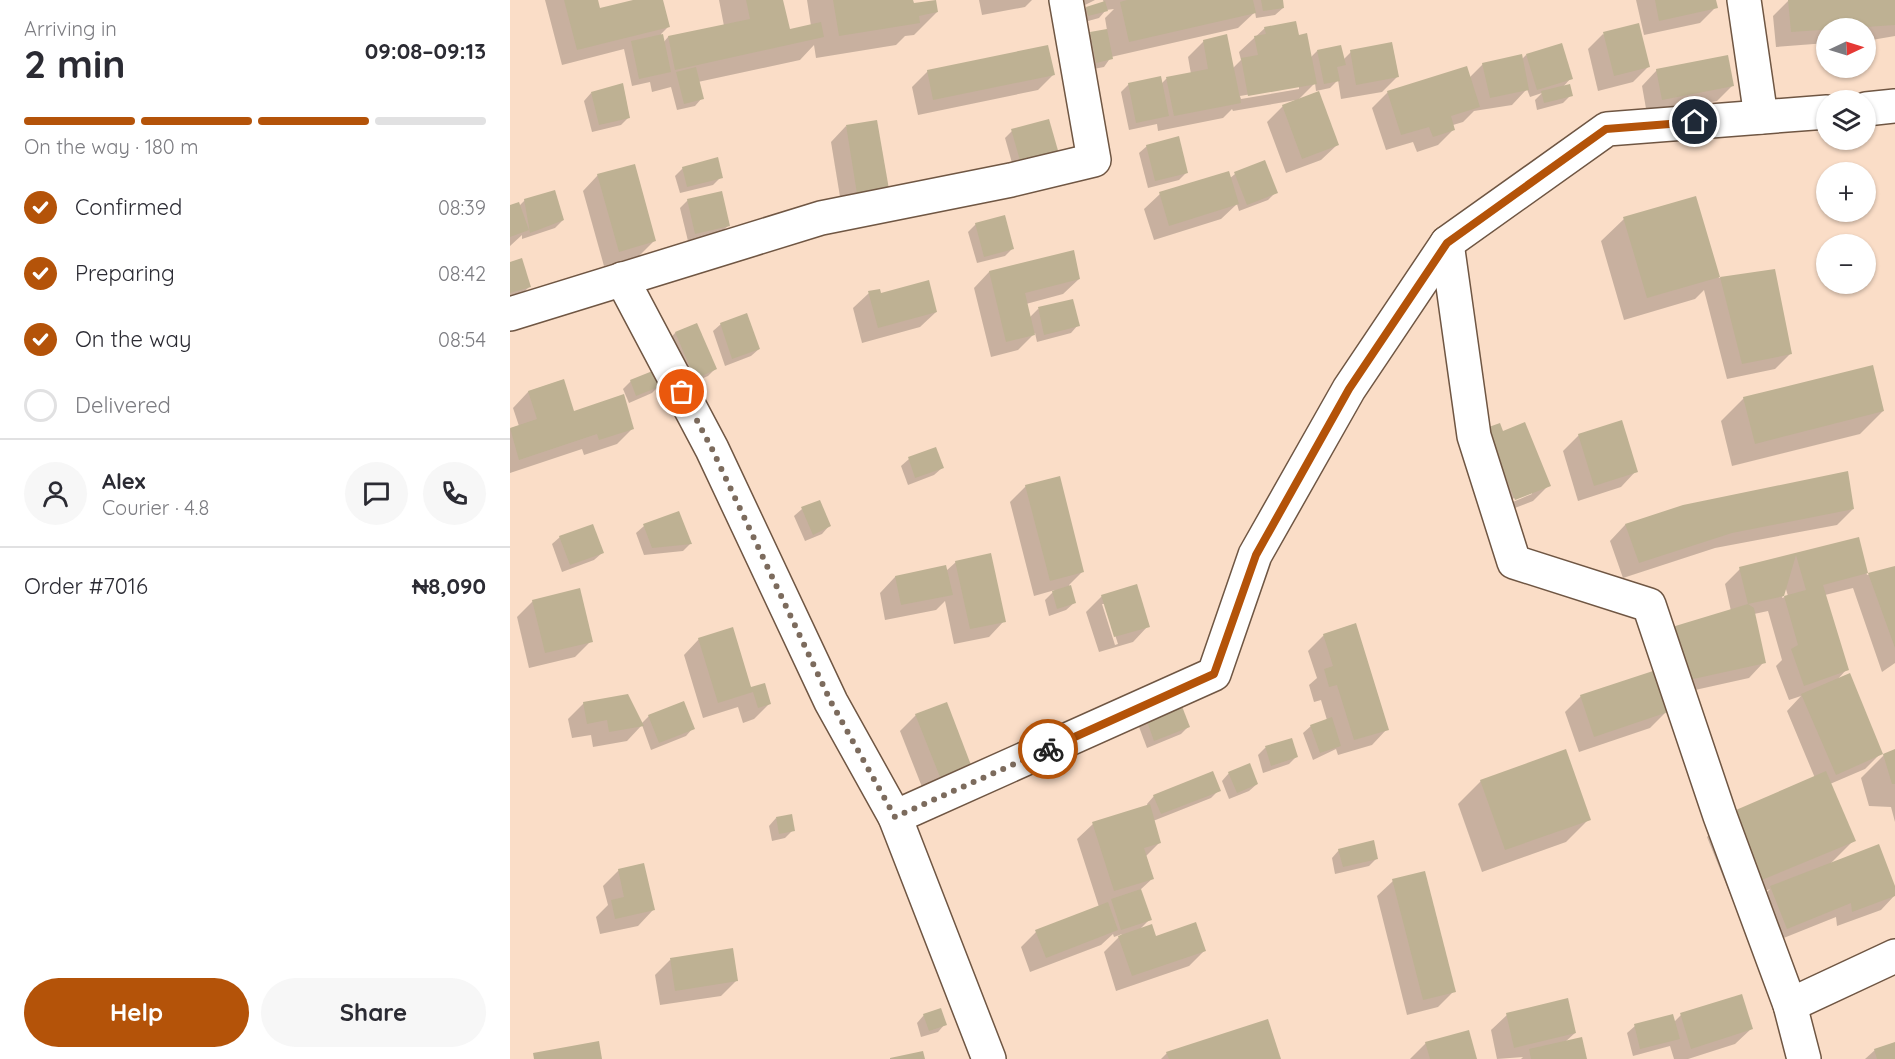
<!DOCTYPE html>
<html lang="en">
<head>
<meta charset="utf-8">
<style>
  body { margin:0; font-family:Quicksand,sans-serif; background:#f7f7f7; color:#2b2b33; height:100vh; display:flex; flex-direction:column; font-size:22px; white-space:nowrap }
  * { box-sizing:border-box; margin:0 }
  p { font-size:20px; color:#7c7c81 }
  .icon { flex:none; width:33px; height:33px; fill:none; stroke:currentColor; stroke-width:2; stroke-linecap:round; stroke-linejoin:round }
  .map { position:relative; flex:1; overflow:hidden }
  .side { display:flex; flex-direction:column; background:#fff; width:510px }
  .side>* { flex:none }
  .needle { width:39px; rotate:86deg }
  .controls { position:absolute; left:1306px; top:18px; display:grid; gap:12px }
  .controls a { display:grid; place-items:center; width:60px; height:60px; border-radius:50%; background:#fff; box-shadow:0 2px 4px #0004; font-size:30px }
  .pin { position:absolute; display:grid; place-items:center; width:51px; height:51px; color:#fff; margin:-26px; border:3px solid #fff; border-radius:50%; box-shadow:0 2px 6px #0007 }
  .courier { position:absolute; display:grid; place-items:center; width:60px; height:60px; margin:-30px; border:4px solid #b45309; border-radius:50%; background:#fff; color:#222; box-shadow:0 2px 8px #0007 }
  .overview em { font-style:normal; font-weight:800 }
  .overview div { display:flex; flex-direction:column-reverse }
  .overview { display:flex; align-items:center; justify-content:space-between; height:102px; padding:0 24px }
  h1 { font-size:39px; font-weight:800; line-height:45px }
  .bar { display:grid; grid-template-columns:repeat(4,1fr); gap:9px 6px; align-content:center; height:72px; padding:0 24px }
  .bar i { height:8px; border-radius:4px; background:#e1e1e2 }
  .bar .selected { background:#b45309 }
  .bar p { grid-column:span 4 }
  .line { display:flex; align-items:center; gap:15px; padding:0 24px; border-top:2px solid #e1e1e2 }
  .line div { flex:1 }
  .round { display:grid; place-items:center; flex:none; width:63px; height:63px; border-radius:32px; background:#f7f7f7 }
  ol { padding:0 24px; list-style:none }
  li { display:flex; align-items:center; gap:18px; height:66px }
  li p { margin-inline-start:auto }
  li .icon { padding:6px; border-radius:50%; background:#b45309; color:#fff; stroke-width:4 }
  li:last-child { color:#7c7c81 }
  li i { width:33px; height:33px; border:3px solid #e1e1e2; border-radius:50% }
  .primary-button { display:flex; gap:12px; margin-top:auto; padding:12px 24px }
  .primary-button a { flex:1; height:69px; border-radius:36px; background:#b45309; color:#fff; font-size:24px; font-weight:800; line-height:69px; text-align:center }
  .primary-button a+a { background:#f7f7f7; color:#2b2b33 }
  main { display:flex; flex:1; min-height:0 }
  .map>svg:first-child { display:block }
</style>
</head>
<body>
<main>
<section class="side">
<div class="overview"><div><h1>2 min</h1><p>Arriving in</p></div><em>09:08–09:13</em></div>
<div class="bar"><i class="selected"></i><i class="selected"></i><i class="selected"></i><i></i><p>On the way · 180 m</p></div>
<ol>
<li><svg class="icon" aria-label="check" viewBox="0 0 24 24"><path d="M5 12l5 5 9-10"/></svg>Confirmed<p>08:39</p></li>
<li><svg class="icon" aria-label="check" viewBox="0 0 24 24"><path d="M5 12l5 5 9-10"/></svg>Preparing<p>08:42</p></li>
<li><svg class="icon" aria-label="check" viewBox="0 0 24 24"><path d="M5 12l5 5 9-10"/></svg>On the way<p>08:54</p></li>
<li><i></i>Delivered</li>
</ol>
<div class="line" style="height:108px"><a class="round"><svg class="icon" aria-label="person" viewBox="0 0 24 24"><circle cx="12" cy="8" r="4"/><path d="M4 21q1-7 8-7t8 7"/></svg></a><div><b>Alex</b><p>Courier · 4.8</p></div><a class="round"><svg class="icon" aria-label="chat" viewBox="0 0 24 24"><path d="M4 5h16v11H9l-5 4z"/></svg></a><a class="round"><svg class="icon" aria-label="phone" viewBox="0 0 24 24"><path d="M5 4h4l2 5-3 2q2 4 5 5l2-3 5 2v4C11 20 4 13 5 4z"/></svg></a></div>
<div class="line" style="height:78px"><div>Order #7016</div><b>₦8,090</b></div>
<div class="primary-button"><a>Help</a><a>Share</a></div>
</section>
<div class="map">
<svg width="1385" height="1059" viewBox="0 0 1385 1059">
  <rect width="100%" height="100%" fill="#faddc7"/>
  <g fill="#0003" fill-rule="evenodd">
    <path d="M35 0H87L89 10 130 0H152L158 27 151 34 153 43 158 37 214 26 209 0H272L278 31 301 26 297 0H402L403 5 427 12 404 35 395 36 386 45 306 58 304 45 290 60 188 82 192 98 185 106 167 110 161 87 142 92 140 82 122 86 114 49 52 65Z"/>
    <path d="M469 0H522L515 7 472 15Z"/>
    <path d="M574 0H585L575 5Z"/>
    <path d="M593 0H772L773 8 765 15 746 18 745 12 728 28 601 57 594 67 578 70 573 41 581 34 597 30 595 18 604 9 596 10 589 18 571 23 569 16 576 8 594 3Z"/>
    <path d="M1126 0H1204L1206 7 1190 23 1134 35Z"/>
    <path d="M1279 0H1385V36L1356 41V28H1317V43L1266 47 1263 16Z"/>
    <path d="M755 28 788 37 800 58 807 51 833 60 841 52 887 77 872 92 831 99 828 80 820 88 806 91 805 83 787 101 827 145 811 160 776 173 757 122 773 106 786 100 723 111 722 109 713 118 648 131 647 124 619 130 611 92 619 84H651L656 79 681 74 678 57 694 41 722 69 731 60 729 52ZM789 86V89L731 99 730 96Z"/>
    <path d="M1093 34 1138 67 1123 82 1088 91 1078 49Z"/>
    <path d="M1016 55 1061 78 1052 88 1061 95 1053 103 1027 110 1025 100 1032 93 1020 97 1017 89 1002 105 964 111 953 122 943 125 944 129 928 145 907 152 903 142 876 150 862 108 878 92 959 78 973 64 1011 60Z"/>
    <path d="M1147 70 1223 85 1207 101 1137 114 1132 86Z"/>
    <path d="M418 71 543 75 528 90 408 115 402 87Z"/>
    <path d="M81 93 119 117 111 125 82 132 74 101Z"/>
    <path d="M336 126 378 194 333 215 321 142Z"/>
    <path d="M502 131 540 161 504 170 495 138Z"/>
    <path d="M637 146 677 172 669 180 638 188 629 153Z"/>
    <path d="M173 168 211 177 203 185 170 193 165 176Z"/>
    <path d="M725 174 766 192 758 200 729 211 727 204 711 219 644 240 634 209 650 194 719 179Z"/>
    <path d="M88 175 145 240 129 256 94 266 73 191Z"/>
    <path d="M1185 198 1209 278 1263 271 1280 354 1265 369 1217 379 1194 290 1185 299 1114 320 1091 241 1114 219Z"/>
    <path d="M15 200 53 220 45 228 12 239V235L0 246V206H9Z"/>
    <path d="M178 200 218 226 210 233 178 241 170 208Z"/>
    <path d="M466 224 503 248 495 256 467 263 458 232Z"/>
    <path d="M0 264 19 287 12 294 0 298Z"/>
    <path d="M479 272 569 279 553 294 516 304 519 318 528 309 568 325 561 333 527 342 525 333 508 350 481 357 464 288Z"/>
    <path d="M359 293 370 294 426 312 410 327 352 343 343 308Z"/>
    <path d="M186 324 205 369 198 376 177 385 158 341 165 333Z"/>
    <path d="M211 324 249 349 241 356 215 366 203 331Z"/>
    <path d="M53 381 63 413 123 428 107 444 74 455 72 449 0 473V429L9 426 3 408 18 392Z"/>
    <path d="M121 381 149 386 142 393 119 403 113 389Z"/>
    <path d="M1234 398 1373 411 1350 434 1222 466 1211 421Z"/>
    <path d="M977 430 992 433 1039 485 1023 501 989 514ZM1022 491V494L998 504 997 501Z"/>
    <path d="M1069 435 1126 471 1111 487 1068 501 1053 451Z"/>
    <path d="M425 449 432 468 424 475 398 485 391 466 399 459Z"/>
    <path d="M516 486 572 572 559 585 564 603 556 610 539 616 535 600 545 590 524 596 500 502Z"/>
    <path d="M292 509 319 526 312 534 295 541 284 516Z"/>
    <path d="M1343 509 1327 525 1205 548 1113 578 1100 541 1115 525Z"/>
    <path d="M134 526 180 544 173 551 134 555 126 533Z"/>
    <path d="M50 537 92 553 84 560 52 572 42 544Z"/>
    <path d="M1348 539 1357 575 1385 568V663L1372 672 1343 588 1315 595 1337 669 1326 681 1371 753 1355 769 1320 784 1344 840 1319 865 1385 895 1371 910 1327 926 1326 917 1261 943 1245 903 1260 889 1224 904 1197 837 1220 814 1305 778 1277 711 1291 696 1279 700 1266 666 1272 660 1258 611 1244 614 1254 662 1239 678 1158 696 1221 611 1215 584 1230 569ZM1275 586 1278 596 1272 598Z"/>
    <path d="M446 562 494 621 479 637 444 644 435 601 426 610 375 620 370 593 385 577 436 571Z"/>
    <path d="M592 596 638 626 623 642 589 652 576 612ZM592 604H595L608 644 605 645Z"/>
    <path d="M23 601 81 641 65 657 19 668 7 617Z"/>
    <path d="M814 635 877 729 862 745 828 755 826 749 803 760 793 733 801 726 817 720 811 700 804 702 799 685 807 678 798 651Z"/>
    <path d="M189 639 259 704 244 719 233 723 228 707 193 718 174 655Z"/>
    <path d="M1071 696 1156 712 1140 728 1069 752 1055 712Z"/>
    <path d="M74 703 131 724 139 716 183 728 176 736 141 750 132 725 117 741 83 747 81 735 62 738 58 719Z"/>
    <path d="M406 715 460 765 444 780 414 792 390 731Z"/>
    <path d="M626 719 678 727 671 734 637 748Z"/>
    <path d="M781 740 786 757 779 764 753 773 748 755 755 748Z"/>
    <path d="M1385 751V822L1381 807 1359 806 1351 778 1374 755Z"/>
    <path d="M719 773 747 784 739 791 719 799 712 781Z"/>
    <path d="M971 781 1079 819 1056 842 972 872 948 804Z"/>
    <path d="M709 790 701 798 643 821 650 842 636 856 643 878 630 890 640 919 629 930 645 938 694 951 679 966 606 991 594 952 612 934 604 937 603 934 591 945 520 972 511 947 526 932 589 907 567 839 583 824 638 807 637 804 644 796Z"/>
    <path d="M266 818 283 830 275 838 262 841 259 826Z"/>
    <path d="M829 850 867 858 859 866 825 874 822 858Z"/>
    <path d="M109 870 143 910 128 926 90 934 86 917 98 905 93 886Z"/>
    <path d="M883 881 944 991 928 1007 897 1015 867 896Z"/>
    <path d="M160 960 227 980 211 996 150 1005 145 975Z"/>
    <path d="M414 1015 435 1024 428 1032 411 1037 407 1023Z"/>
    <path d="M997 1015 1065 1033 1055 1042 1076 1059H1011L1013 1057 987 1059 981 1030Z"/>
    <path d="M1171 1015 1241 1029 1225 1044 1178 1059H1164L1160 1046 1123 1056 1117 1033 1125 1026 1164 1022Z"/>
    <path d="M916 1043 965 1059H900Z"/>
    <path d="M1365 1050 1385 1059H1355Z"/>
    <path d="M657 1053 769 1059H651Z"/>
  </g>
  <g fill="#beb193" fill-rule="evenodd">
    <path d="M54 0H88L90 8 123 0H153L160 27 67 50Z"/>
    <path d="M236 0H273L280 29 311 22 314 37 165 70 158 36 240 19Z"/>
    <path d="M323 0H403L404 3 426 0 428 12 409 16 410 23 329 36Z"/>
    <path d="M617 0H743L746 13 619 42 610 2Z"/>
    <path d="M751 0H773L774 8 753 11Z"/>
    <path d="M1145 0H1206L1208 8 1149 21Z"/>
    <path d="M1278 0H1385V25L1281 32Z"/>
    <path d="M595 1 598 11 578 16 576 7Z"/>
    <path d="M786 21 789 35 797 33 807 84 738 96 731 58 748 55 744 36 756 34 754 27Z"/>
    <path d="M1129 23 1140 67 1104 76 1093 32Z"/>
    <path d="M597 29 603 59 586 63 580 32Z"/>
    <path d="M153 34 161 72 129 79 121 41Z"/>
    <path d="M717 34 731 103 664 116 656 77 698 69 693 40Z"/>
    <path d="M882 42 889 77 846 85 840 50Z"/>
    <path d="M1052 43 1063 79 1027 90 1016 54Z"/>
    <path d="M538 45 545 75 423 100 417 70Z"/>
    <path d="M831 45 836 65 827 67 830 81 814 84 807 50Z"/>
    <path d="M1012 54 1019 90 980 98 972 63Z"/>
    <path d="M1218 55 1224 86 1152 100 1146 69Z"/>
    <path d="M957 66 970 107 941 116 945 130 923 137 919 127 891 135 877 91Z"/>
    <path d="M186 67 194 99 174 104 166 72Z"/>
    <path d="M651 76 659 116 626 123 618 83Z"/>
    <path d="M113 83 120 118 89 125 81 92Z"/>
    <path d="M1060 84 1063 96 1034 103 1031 91Z"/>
    <path d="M809 91 829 145 792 159 772 105Z"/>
    <path d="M539 119 549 154 511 164 501 129Z"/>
    <path d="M367 120 380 195 348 200 336 125Z"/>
    <path d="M669 136 678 173 645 181 636 145Z"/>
    <path d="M208 157 213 178 177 187 172 167Z"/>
    <path d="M755 160 768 193 737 205 724 172Z"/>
    <path d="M125 164 146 241 109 252 87 174Z"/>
    <path d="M719 171 729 204 659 226 649 192Z"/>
    <path d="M45 190 54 220 20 233 14 199Z"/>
    <path d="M212 191 220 226 185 234 177 199Z"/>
    <path d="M1186 196 1210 277 1265 269 1282 354 1232 364 1210 277 1137 298 1113 217Z"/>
    <path d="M9 202 19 230 0 237V205Z"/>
    <path d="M495 215 504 249 474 257 465 223Z"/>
    <path d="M564 250 570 279 515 293 525 335 496 342 479 271Z"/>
    <path d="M12 258 21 287 0 293V262Z"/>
    <path d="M419 280 427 312 368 328 358 291 370 289 371 293Z"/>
    <path d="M563 299 570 326 534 335 528 307Z"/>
    <path d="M237 313 250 349 222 359 210 323Z"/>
    <path d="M187 323 207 369 185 379 165 332Z"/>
    <path d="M1363 365 1374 411 1245 444 1233 397Z"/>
    <path d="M145 370 151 386 126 396 120 380Z"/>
    <path d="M54 379 64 411 114 394 124 429 89 440 87 434 9 460 0 428 27 419 18 391Z"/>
    <path d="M1112 420 1128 472 1084 486 1068 434Z"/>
    <path d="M1015 422 1041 486 1005 500 976 428 990 423 993 431Z"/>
    <path d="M426 447 434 468 405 478 398 457Z"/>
    <path d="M1338 471 1344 509 1222 533 1129 563 1115 524 1173 505Z"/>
    <path d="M550 476 574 572 540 581 515 485Z"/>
    <path d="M310 500 321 526 303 535 291 507Z"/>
    <path d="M169 511 182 544 142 548 133 524Z"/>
    <path d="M83 524 94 553 60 565 49 536Z"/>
    <path d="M1349 537 1358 573 1313 585 1339 670 1294 686 1281 649 1288 645 1274 596 1238 604 1229 567ZM1286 555 1296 590 1274 596Z"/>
    <path d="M481 553 496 622 460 629 445 561Z"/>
    <path d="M436 565 443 595 391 605 385 576Z"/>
    <path d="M1385 566V648L1358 573Z"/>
    <path d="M627 584 640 627 604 637 591 595Z"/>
    <path d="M561 585 566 603 547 609 542 591Z"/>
    <path d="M70 588 83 642 35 653 22 600Z"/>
    <path d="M1238 604 1244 608 1256 663 1174 681 1162 627Z"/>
    <path d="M846 623 879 730 844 740 827 685 819 687 814 669 823 666 813 634Z"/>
    <path d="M223 627 241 687 255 683 261 704 248 708 243 692 208 703 188 638Z"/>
    <path d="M1143 671 1158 712 1084 737 1070 695Z"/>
    <path d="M1340 673 1373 754 1326 775 1291 694Z"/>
    <path d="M118 694 134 726 99 732 97 720 77 724 73 702Z"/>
    <path d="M668 696 680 727 644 741 633 710Z"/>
    <path d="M174 701 185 729 149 743 138 715Z"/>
    <path d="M437 702 461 765 430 777 405 714Z"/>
    <path d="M822 717 831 746 810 753 800 725Z"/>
    <path d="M782 738 788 757 761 766 755 746Z"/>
    <path d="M1056 749 1081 820 995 850 970 780Z"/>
    <path d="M1385 749V784H1382L1373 754Z"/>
    <path d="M740 763 748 784 727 793 718 772Z"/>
    <path d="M703 771 711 791 651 814 643 795Z"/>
    <path d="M1316 771 1346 841 1247 882 1219 813Z"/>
    <path d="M640 804 651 843 634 848 644 879 604 891 582 822Z"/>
    <path d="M282 814 285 831 269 834 266 817Z"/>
    <path d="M864 840 868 859 833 867 828 849Z"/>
    <path d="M1369 844 1385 886V896L1342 912 1341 903 1277 929 1260 886Z"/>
    <path d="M134 863 145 910 105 919 101 900 114 897 108 869Z"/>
    <path d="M915 871 946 992 913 1000 882 879Z"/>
    <path d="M631 889 642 920 611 930 601 899Z"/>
    <path d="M598 902 608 930 536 958 525 930Z"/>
    <path d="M686 922 696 951 622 976 608 936 642 924 646 936Z"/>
    <path d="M223 948 228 981 165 991 160 958Z"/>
    <path d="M1232 994 1243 1029 1181 1049 1170 1013Z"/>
    <path d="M1058 998 1066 1033 1004 1048 996 1013Z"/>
    <path d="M431 1008 437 1025 419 1031 413 1014Z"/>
    <path d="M1163 1014 1170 1039 1130 1049 1124 1024Z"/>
    <path d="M758 1019 771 1059H659L656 1052Z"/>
    <path d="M959 1030 967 1059H920L915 1042Z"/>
    <path d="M1072 1037 1077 1059H1021L1019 1049Z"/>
    <path d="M89 1041 92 1059H24L23 1053Z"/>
    <path d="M1385 1042V1059H1367L1364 1049Z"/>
    <path d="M413 1051 415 1059H380V1058Z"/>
  </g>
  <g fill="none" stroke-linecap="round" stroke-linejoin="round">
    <defs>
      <g id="minor">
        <path d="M1234 0 1251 117"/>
        <path d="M1356 109 1385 106"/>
        <path d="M937 243 964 436 1004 562 1139 605 1210 816 1280 1005 1294 1059"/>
        <path d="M112 279 202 449 321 702 385 817 479 1059"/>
        <path d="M0 314 311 218 501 180 584 160 556 0"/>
        <path d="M385 817 704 674 745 555 839 389 937 243 1097 129 1317 112"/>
        <path d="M1280 1005 1385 956"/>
      </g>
    </defs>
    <use href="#minor" stroke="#6f5643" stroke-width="36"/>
    <use href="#minor" stroke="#fff" stroke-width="33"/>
  </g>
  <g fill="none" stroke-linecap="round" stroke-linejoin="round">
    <path stroke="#7c6b5d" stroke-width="6" stroke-dasharray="0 10.8" d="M172 392 202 449 321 702 385 817 538 749"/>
    <path stroke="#b45309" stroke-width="8" d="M538 749 704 674 746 555 839 389 937 243 1096 129 1185 122"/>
  </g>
</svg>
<div class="controls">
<a><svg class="needle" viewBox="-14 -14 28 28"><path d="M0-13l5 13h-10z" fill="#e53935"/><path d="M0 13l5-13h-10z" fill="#7c7c81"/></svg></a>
<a><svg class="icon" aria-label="layers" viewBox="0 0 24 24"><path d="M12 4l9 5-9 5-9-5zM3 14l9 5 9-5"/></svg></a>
<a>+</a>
<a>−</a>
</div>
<div class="pin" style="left:172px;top:392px;background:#ea580c"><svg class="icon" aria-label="bag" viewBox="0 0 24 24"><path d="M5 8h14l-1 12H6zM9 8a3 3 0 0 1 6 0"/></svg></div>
<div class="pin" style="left:1185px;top:122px;background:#1f2937"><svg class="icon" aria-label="home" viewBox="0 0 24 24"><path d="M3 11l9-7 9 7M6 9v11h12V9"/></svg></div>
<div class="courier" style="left:538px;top:749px"><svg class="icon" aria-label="bike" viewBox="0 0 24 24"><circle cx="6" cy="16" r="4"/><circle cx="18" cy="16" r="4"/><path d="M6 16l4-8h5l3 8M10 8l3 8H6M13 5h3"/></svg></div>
</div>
</main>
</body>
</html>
